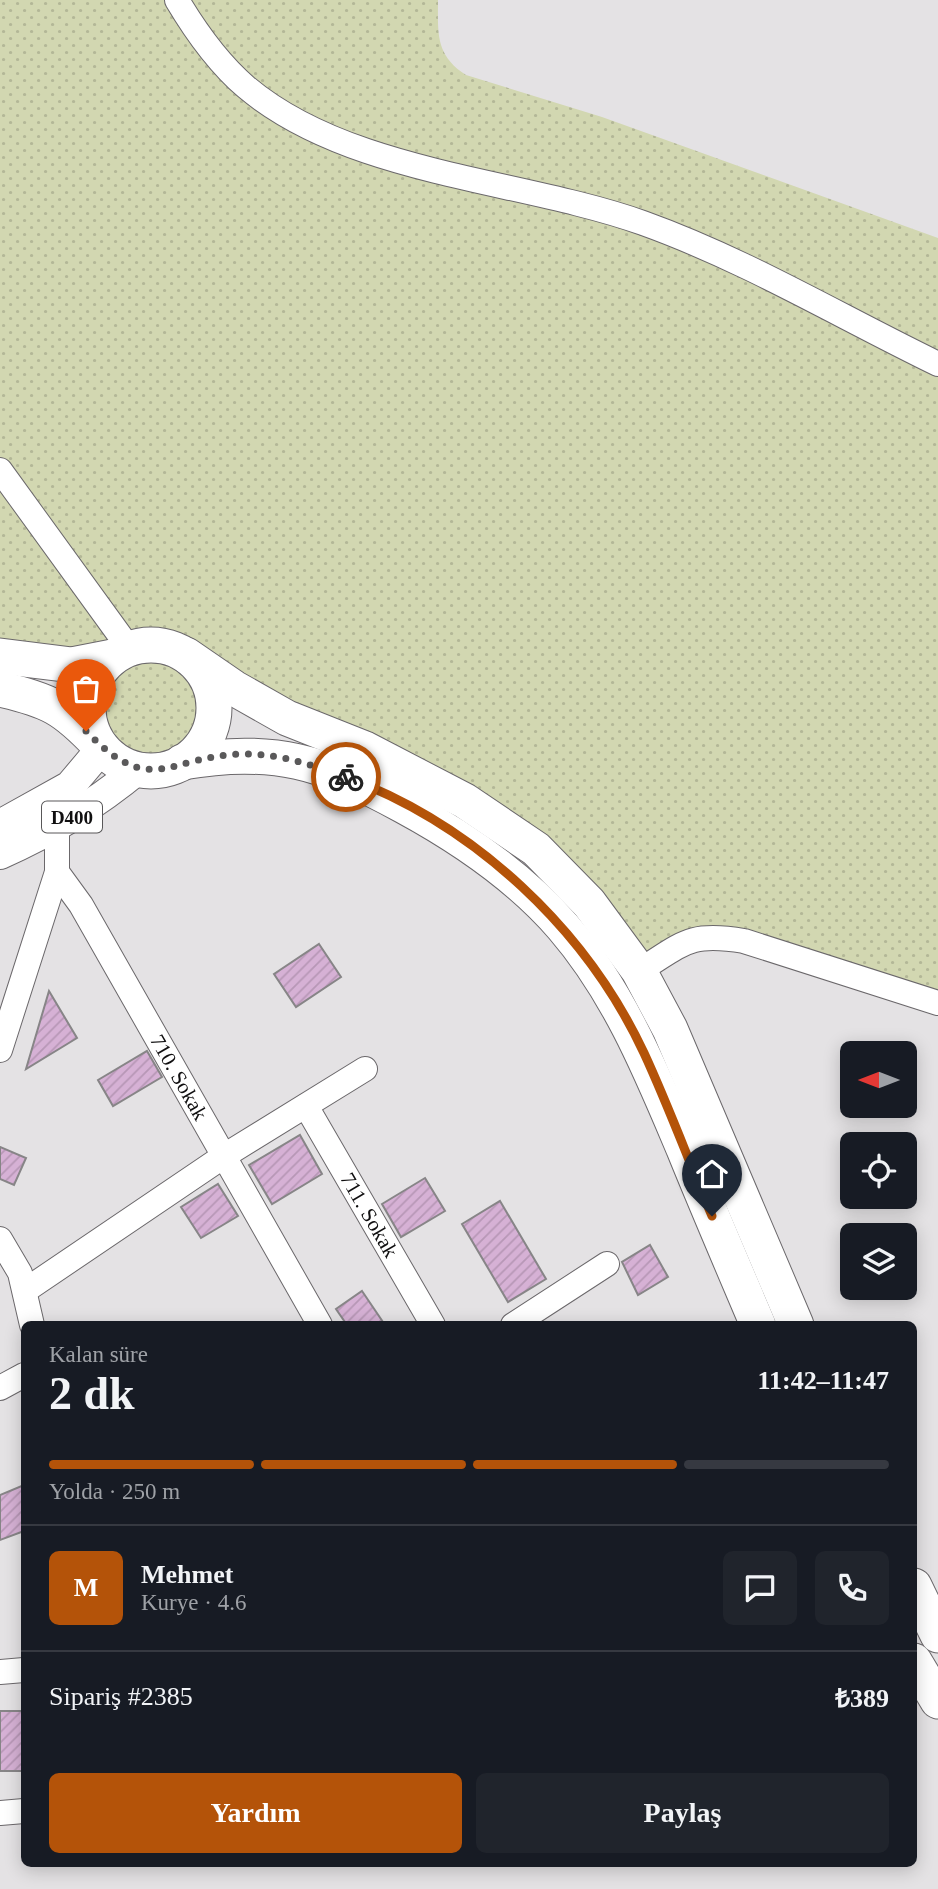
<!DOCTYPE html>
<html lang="tr">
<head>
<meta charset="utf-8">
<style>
  body { margin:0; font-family:Georgia,serif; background:#20242c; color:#f1f3f6; height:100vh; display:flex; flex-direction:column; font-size:26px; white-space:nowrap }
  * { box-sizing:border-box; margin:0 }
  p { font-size:23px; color:#9ea1a6 }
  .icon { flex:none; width:38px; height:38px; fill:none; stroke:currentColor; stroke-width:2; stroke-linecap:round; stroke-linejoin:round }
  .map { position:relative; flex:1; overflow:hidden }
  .sheet { position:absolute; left:21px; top:1321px; width:896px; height:546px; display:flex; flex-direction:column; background:#171b24; border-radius:10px; box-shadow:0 4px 18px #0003 }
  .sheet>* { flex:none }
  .needle { width:46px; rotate:270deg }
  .fabs { position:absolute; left:840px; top:1041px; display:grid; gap:14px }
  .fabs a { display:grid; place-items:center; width:77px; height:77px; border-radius:10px; background:#171b24; box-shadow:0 4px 18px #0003; font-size:35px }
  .pin { position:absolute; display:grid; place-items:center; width:60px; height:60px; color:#fff; margin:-72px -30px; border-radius:50% 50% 50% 0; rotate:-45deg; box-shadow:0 0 7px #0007 }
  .pin .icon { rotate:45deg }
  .courier { position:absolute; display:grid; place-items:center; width:70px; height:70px; margin:-35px; border:5px solid #b45309; border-radius:50%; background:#fff; color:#222; box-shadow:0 2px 9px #0007 }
  .summary em { font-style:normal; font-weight:700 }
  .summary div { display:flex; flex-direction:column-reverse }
  .summary { display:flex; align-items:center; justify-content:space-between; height:119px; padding:0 28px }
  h1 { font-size:46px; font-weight:700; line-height:52px }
  .bar { display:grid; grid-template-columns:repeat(4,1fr); gap:10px 7px; align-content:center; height:84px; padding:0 28px }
  .bar i { height:9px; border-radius:5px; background:#363941 }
  .bar .selected { background:#b45309 }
  .bar p { grid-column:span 4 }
  .line { display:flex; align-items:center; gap:18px; padding:0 28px; border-top:2px solid #363941 }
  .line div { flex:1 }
  .round { display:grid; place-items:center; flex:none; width:74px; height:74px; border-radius:10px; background:#20242c }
  .action { display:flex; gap:14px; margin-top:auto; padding:14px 28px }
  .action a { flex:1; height:80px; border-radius:10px; background:#b45309; color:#fff; font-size:28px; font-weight:700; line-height:80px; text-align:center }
  .action a+a { background:#20242c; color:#f1f3f6 }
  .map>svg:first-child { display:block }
</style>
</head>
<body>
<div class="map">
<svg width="938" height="1889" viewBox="0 0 938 1889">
  <defs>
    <pattern id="grass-dots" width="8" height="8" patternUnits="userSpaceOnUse" patternTransform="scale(1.75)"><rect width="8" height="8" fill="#d2d7b1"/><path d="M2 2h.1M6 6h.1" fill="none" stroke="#b3b797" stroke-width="1.8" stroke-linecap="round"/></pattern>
    <pattern id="building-hatch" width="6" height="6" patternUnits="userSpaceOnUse" patternTransform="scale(1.75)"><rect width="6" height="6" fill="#d6b1d5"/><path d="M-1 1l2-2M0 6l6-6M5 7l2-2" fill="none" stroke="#b797b6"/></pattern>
  </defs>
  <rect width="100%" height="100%" fill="#e4e2e4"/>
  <g fill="url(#grass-dots)">
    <path d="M0 0H438C438 33 435 55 466 75L602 117 938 238V1003L712 936 651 963 627 928 297 710 192 644C141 623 109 647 59 648 40 648 19 644 0 643Z"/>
    <circle cx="151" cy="706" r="52"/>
  </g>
  <g fill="url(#building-hatch)" stroke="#878587" stroke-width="2">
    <path d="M319 944 341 977 296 1007 274 974Z"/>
    <path d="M49 991 77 1038 26 1069Z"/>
    <path d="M147 1051 162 1077 113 1106 98 1080Z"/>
    <path d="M300 1135 322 1174 272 1204 249 1165Z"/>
    <path d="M0 1147 26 1158 14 1185 0 1179Z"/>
    <path d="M425 1178 445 1211 401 1237 382 1204Z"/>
    <path d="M218 1184 238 1216 201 1238 181 1207Z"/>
    <path d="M500 1201 546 1279 508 1302 462 1224Z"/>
    <path d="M650 1245 668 1277 638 1295 622 1262Z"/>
    <path d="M362 1291 385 1325H347L336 1309Z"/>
    <path d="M24 1485V1531L0 1540V1495Z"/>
    <rect x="0" y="1711" width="24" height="60"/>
  </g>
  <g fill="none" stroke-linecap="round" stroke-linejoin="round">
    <defs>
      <g id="minor">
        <path d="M177 0C196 32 217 62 246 87 349 174 519 179 643 223 746 260 839 316 938 364"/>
        <path d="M0 470 129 648"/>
        <path id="s1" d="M57 826V872L81 905 320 1325"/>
        <path d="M639 971C684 943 689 932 744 941L938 1003"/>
        <path d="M0 1050 57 872"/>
        <path id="s2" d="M306 1106 433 1325"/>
        <path d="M0 1239 20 1273 32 1325"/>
        <path d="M26 1290 224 1156 365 1069"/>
        <path d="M513 1325 607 1264"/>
        <path d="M0 1388 24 1375"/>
        <path d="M0 1672 24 1670"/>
        <path d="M0 1813 24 1811"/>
      </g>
      <g id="major">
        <path d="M0 825 70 786 102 748"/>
        <path d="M0 854C50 832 96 804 138 769"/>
      </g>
      <g id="highway">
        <circle cx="151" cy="708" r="63"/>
        <path d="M186 655 234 688 287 718 365 749 465 801 536 849 589 903 639 971 670 1029 796 1325"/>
        <path d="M0 656 72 665 113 657"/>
        <path d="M0 689C49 700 64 708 98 744"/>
        <path d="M182 762C273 746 324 762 404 806 463 838 519 876 563 927 619 992 651 1071 684 1149 708 1208 733 1266 758 1325"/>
        <path d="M914 1586 938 1635"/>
        <path d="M914 1661 938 1701"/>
      </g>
    </defs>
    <use href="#minor" stroke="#6b686b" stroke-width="26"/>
    <use href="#major" stroke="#6b686b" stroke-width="32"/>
    <use href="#highway" stroke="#6b686b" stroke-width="37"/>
    <use href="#minor" stroke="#fff" stroke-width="24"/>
    <use href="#major" stroke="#fff" stroke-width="30"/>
    <use href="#highway" stroke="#fff" stroke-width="35"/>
  </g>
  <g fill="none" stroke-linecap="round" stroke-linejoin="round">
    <path stroke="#5a595a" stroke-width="7" stroke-dasharray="0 12.6" d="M86 731C153 801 168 754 247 754 281 754 314 766 346 777"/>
    <path stroke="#b45309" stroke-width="9" d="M346 777C475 825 586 929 644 1053 669 1107 689 1162 712 1216"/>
  </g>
  <g text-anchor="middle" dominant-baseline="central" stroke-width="7" stroke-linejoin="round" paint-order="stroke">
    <rect fill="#fff" stroke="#585758" stroke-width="2" x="42" y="801.5" width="60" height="31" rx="5"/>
    <g font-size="19" font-weight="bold" fill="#100f10">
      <text x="72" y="817">D400</text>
    </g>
    <g font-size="21" fill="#100f10" stroke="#fff">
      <text stroke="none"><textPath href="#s1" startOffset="285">710. Sokak</textPath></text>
      <text stroke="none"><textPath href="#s2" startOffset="126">711. Sokak</textPath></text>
    </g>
  </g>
</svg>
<div class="fabs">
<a><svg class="needle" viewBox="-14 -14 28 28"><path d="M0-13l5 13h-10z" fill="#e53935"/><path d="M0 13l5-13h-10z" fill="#9ea1a6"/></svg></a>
<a><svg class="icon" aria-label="locate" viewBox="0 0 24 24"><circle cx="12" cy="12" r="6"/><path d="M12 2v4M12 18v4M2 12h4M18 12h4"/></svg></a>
<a><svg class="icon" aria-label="layers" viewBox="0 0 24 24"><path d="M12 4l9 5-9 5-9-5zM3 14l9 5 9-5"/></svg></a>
</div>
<div class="pin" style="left:86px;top:731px;background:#ea580c"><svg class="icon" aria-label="bag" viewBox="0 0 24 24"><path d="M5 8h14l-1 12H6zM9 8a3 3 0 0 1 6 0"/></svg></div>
<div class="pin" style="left:712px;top:1216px;background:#1f2937"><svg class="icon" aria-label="home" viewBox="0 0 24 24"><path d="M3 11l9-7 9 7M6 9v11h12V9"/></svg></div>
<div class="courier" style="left:346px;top:777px"><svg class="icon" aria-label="bike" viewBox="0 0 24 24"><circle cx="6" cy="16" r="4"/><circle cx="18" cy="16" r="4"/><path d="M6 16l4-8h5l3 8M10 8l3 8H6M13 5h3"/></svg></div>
<section class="sheet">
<div class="summary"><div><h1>2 dk</h1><p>Kalan süre</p></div><em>11:42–11:47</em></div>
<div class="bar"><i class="selected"></i><i class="selected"></i><i class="selected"></i><i></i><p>Yolda · 250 m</p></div>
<div class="line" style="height:126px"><b class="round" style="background:#b45309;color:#fff">M</b><div><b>Mehmet</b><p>Kurye · 4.6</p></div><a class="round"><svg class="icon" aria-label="chat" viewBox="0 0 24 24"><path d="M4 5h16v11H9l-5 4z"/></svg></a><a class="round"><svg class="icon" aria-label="phone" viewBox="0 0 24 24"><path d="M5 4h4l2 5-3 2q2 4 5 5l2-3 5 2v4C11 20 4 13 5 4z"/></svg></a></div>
<div class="line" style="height:91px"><div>Sipariş #2385</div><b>₺389</b></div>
<div class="action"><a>Yardım</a><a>Paylaş</a></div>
</section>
</div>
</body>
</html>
